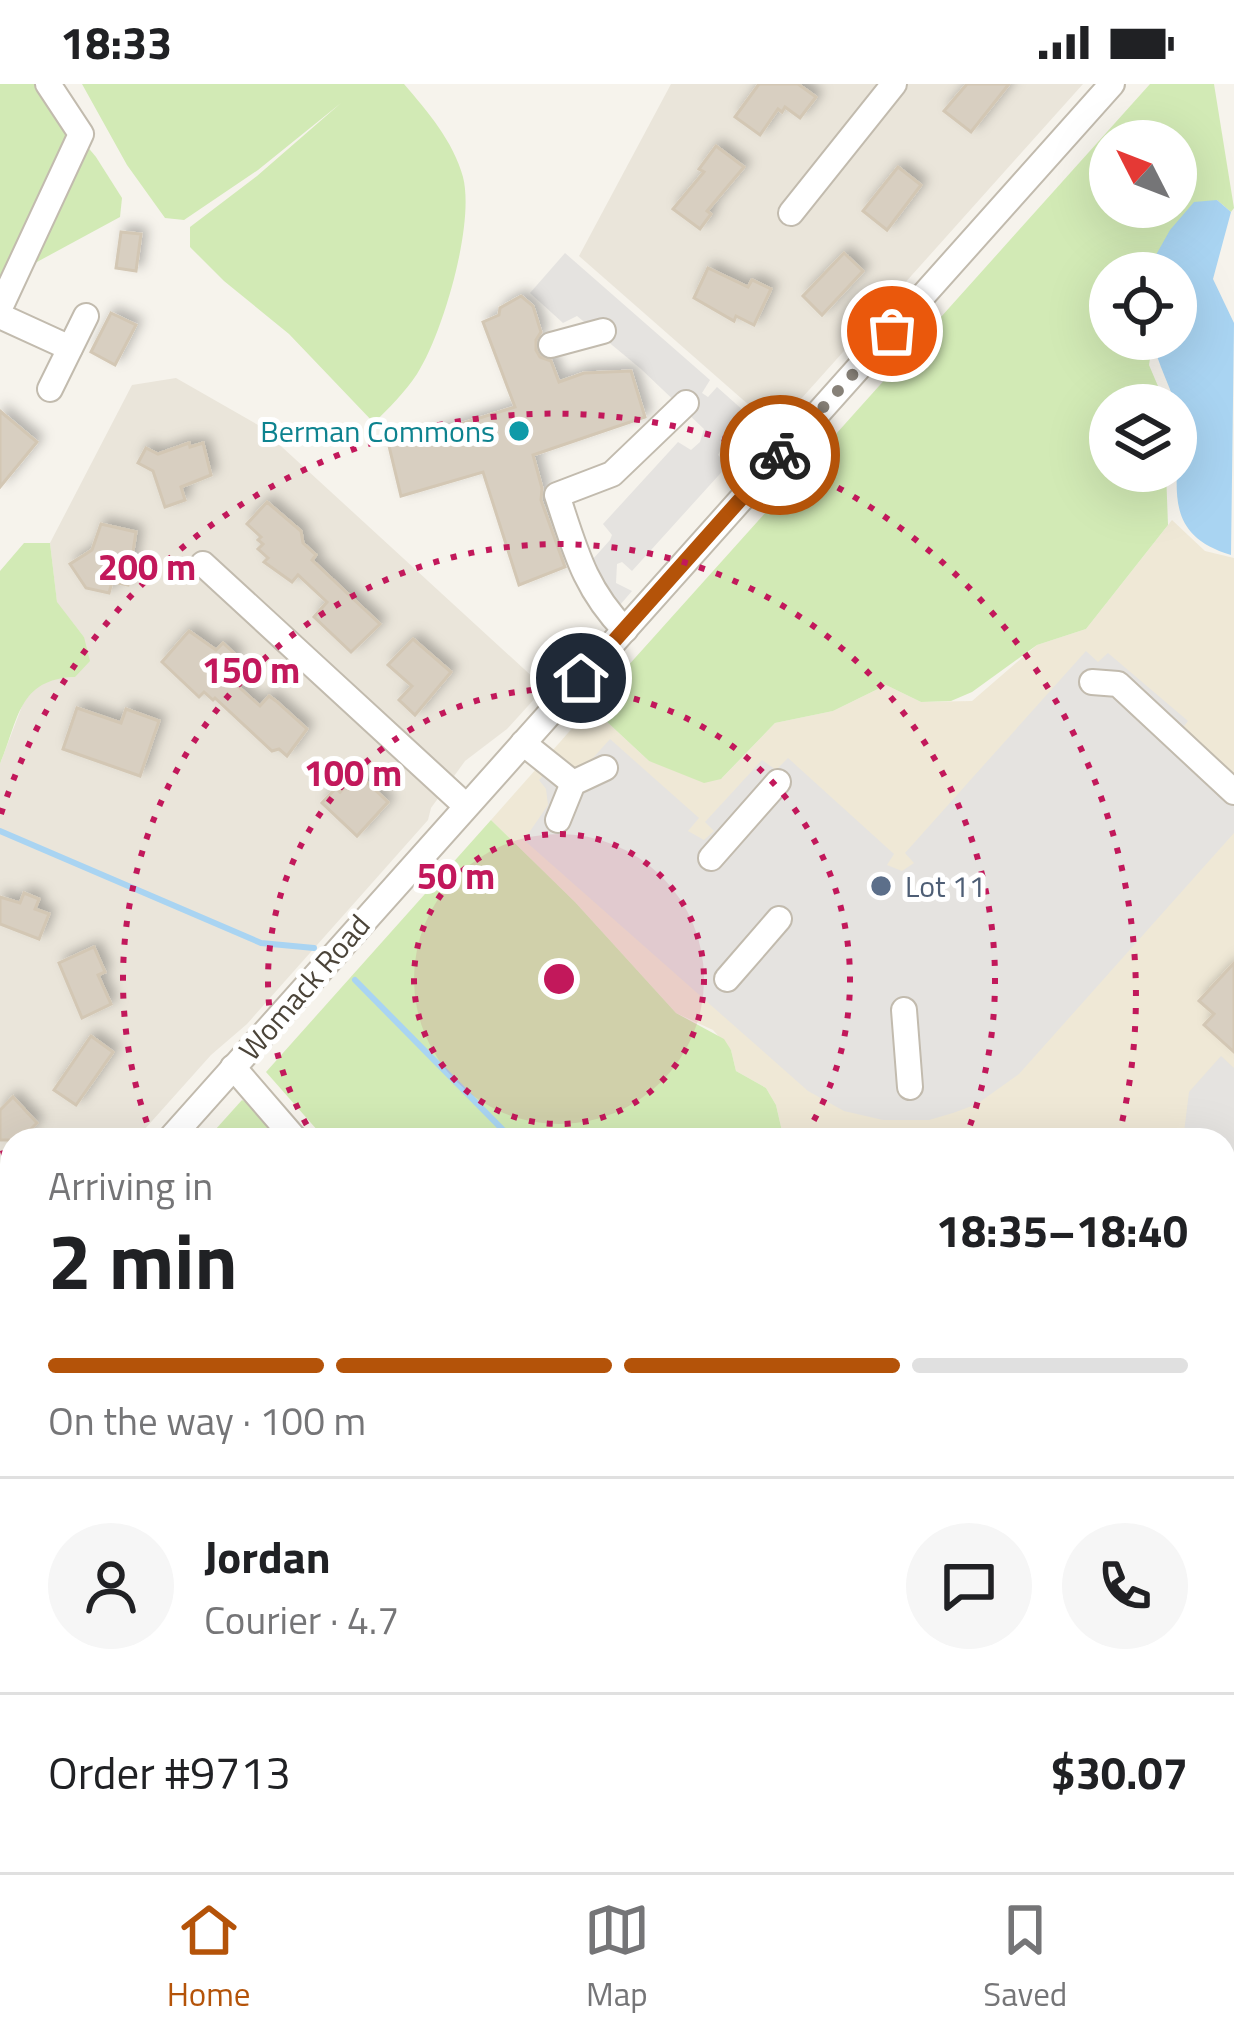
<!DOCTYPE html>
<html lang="en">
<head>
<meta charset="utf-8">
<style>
  body { margin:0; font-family:"Titillium Web",sans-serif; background:#f6f6f6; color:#202124; height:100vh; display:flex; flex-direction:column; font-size:45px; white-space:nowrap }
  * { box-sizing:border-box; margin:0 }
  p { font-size:39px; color:#757577 }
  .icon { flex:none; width:66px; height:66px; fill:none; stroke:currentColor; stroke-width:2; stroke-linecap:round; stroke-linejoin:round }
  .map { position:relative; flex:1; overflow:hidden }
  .panel { position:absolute; left:0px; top:1044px; width:1236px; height:744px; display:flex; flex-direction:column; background:#fff; border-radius:36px 36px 0 0; box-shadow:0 12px 48px #0002 }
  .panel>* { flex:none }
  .needle { width:78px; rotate:312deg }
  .tools { position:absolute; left:1089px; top:36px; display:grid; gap:24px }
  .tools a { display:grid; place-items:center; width:108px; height:108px; border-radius:50%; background:#fff; box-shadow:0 12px 48px #0002; font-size:60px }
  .pin { position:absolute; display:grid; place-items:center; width:102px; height:102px; color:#fff; margin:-51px; border:6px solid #fff; border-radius:50%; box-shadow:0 3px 12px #0007 }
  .courier { position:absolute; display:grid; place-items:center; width:120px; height:120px; margin:-60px; border:9px solid #b45309; border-radius:50%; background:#fff; color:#222; box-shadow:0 3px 15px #0007 }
  .headline em { font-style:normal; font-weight:700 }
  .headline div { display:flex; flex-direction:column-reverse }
  .headline { display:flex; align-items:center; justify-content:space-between; height:204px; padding:0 48px }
  h1 { font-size:78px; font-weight:700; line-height:90px }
  .bar { display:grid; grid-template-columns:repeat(4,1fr); gap:18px 12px; align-content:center; height:144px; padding:0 48px }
  .bar i { height:15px; border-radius:9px; background:#e0e0e0 }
  .bar .current { background:#b45309 }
  .bar p { grid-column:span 4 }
  .line { display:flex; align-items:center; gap:30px; padding:0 48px; border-top:3px solid #e0e0e0 }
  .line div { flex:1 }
  .round { display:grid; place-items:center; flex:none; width:126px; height:126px; border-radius:63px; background:#f6f6f6 }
  .status { display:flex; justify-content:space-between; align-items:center; height:84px; padding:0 60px; background:#fff; direction:ltr }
  .status svg { height:33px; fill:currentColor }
  .tab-bar { display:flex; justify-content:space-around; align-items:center; height:168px; border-top:3px solid #e0e0e0; background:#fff; font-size:33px; color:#757577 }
  .tab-bar a { display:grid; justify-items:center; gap:6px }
  .tab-bar .current { color:#b45309 }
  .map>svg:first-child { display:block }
</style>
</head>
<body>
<div class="status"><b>18:33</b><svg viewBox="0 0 49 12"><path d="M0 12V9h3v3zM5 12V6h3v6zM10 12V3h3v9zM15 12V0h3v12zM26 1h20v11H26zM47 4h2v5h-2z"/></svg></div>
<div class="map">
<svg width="1234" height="1788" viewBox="0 0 1234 1788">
  <defs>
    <filter id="shadow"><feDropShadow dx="5.5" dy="-5.5" stdDeviation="6" flood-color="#0004"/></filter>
  </defs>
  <rect width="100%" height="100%" fill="#f6f3ec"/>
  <g fill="#eae5da">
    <path d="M671 0H1083L775 344 579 172Z"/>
    <path d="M176 294 258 341 536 596 537 612 507 645 465 677 431 724 428 736 247 940 211 971 135 1056H12V1194L0 1207V680L27 609 51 594 75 593 84 553 57 519 50 459 132 301Z"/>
    <path d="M0 1467 12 1477V1776H348L354 1781H373L379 1788H0Z"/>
  </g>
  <g fill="#efe8d6">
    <path d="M1172 436 1205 467 1234 474V1614L1224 1624V1056H784L776 1021 766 1004 736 987 731 966 713 946 676 929 575 818 491 736 591 623 649 677 722 694 775 639 833 627 886 601 921 618 972 617 1037 561 1086 545Z"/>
    <path d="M459 1776H806L817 1788H470Z"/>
  </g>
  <g fill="#d2eab5" fill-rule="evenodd">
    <path d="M0 0H35L96 73 122 114 120 133 0 198Z"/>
    <path d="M82 0H404C428 28 453 57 463 93 475 140 443 249 417 290 405 308 389 324 374 339L289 250 224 197 190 163V143L257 92 341 19 258 86 184 136 165 134 127 81Z"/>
    <path d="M1150 0H1214L1234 124 1231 128 1217 116 1148 185V189H1110V255H1153L1149 281 1166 321H1110V387H1166L1168 441 1086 545 1037 561 972 608 951 617 921 618 886 601 833 627 775 639 721 695 704 699 649 677 591 623ZM1110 57H1176V123H1110Z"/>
    <path d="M24 459H50L57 518 84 553 90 577 75 593C18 595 19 635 0 680V487Z"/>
    <path d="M491 736 575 818 676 929 724 955 731 966 736 987 766 1004 776 1021 784 1056H326L266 988Z"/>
    <path d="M242 1016 262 1027 280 1056H206Z"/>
    <path d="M806 1776H1190L1179 1788H817Z"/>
  </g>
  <g fill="#e5e3e0">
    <path d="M565 169 710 296 702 309 708 313 717 303 763 344 755 355 770 361 745 389 743 378 729 365H721L718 371 728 381 632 487 622 478 617 480 616 499 632 507 602 542 584 485 610 456 612 451 603 440 678 358 691 366 700 358 704 345 641 285 577 232 563 239 530 209Z"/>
    <path d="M1086 567 1098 578 1108 569 1188 637 1181 646 1234 696V749L1019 990 977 1020 953 1029 929 1036H883L844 1027 808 1007 524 756 548 721 546 705 539 696 555 678 577 684 586 682 610 655 699 734 688 747 704 756 714 747 705 738 762 676 776 686 788 674 894 770 887 781 902 787 914 779 905 769Z"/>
    <path d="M1221 972 1234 984V1125L1224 1117V1056H1183L1189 1008Z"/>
  </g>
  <path fill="#a9d4f2" d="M1217 116 1231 128 1213 195 1234 239 1231 471C1151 447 1186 388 1176 326 1173 305 1156 279 1153 255H1176V189H1148V185L1170 146 1194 118Z"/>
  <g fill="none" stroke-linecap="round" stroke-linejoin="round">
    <g stroke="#a9d4f2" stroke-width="6">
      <path d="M0 747 261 859 314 864"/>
      <path d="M355 896 513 1056"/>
      <path d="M1012 1776 1020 1788"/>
    </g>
  </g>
  <g fill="#d8cfc1" stroke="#d3c7b4" stroke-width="3" filter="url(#shadow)">
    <path d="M759 0H798L816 13 800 34 785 23 782 28 778 25 760 51 735 33Z"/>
    <path d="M967 0H1009L971 48 944 27Z"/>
    <path d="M716 62 744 83 707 127 711 130 700 145 673 125 704 88 699 85Z"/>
    <path d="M898 83 921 101 887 146 863 127Z"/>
    <path d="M121 148 141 150 136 187 116 184Z"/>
    <path d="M844 169 863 187 822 231 803 212Z"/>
    <path d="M708 184 748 203 752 196 771 205 754 241 736 232 734 237 694 214Z"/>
    <path d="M521 212 533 222 541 248 536 256V266L540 273 551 277 559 298 584 289 631 287 645 333 533 371 542 404 541 416 565 483 519 501 483 388 401 412 389 362 515 323 483 238 499 231 500 224Z"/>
    <path d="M111 229 136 241 115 281 91 268Z"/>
    <path d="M0 327 37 358 0 403Z"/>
    <path d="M189 359 190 363 203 359 211 391 181 403 185 416 165 423 153 387 138 379 146 364 158 370Z"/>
    <path d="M267 418 301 447 303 459 316 471 312 476 380 540 351 568 314 533 327 518 298 491 292 498 264 478 268 474 258 465 263 460 258 456 261 453 247 440Z"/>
    <path d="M101 440 136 448 128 501 112 498 109 509 86 504 70 480 92 466Z"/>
    <path d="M189 547 216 566 223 559 238 573 226 587 231 596 260 622 269 612 276 617 307 645 287 672 279 665 272 667 215 614 213 616 204 608 199 613 162 578Z"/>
    <path d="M413 555 451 588 415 631 399 616 412 602 388 581Z"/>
    <path d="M77 624 121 639 126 625 159 637 140 692 63 665Z"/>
    <path d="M357 689 388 718 357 752 322 719 336 704 340 708Z"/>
    <path d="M24 809 39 815 35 825 49 830 39 855 0 840V813L20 819Z"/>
    <path d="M94 863 105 888 98 891 111 920 82 934 59 879Z"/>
    <path d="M1234 879V968L1204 941 1214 930 1199 917Z"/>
    <path d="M91 952 113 968 76 1021 54 1006Z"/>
    <path d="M13 1013 37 1039 20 1056H0V1026Z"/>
  </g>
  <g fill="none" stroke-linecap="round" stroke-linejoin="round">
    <defs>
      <g id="minor">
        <path d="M791 129 894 0"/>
        <path d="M0 224 81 50 48 0"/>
        <path d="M0 232 70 264"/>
        <path d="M551 261 603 247"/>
        <path d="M50 305 86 232"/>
        <path d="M739 365 766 388"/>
        <path d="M203 480 466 722"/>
        <path d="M625 546C584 504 575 465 557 411L612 390 686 319"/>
        <path d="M1092 598 1118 600 1234 708"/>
        <path d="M523 659 573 699"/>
        <path d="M558 736 573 699 605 684"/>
        <path d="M711 774 778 698"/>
        <path d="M727 895 779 835"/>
        <path d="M904 926 910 1003"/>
        <path d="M233 983 296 1056"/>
        <path d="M169 1056 1112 0"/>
        <path d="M1224 1216 1230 1222 1234 1218"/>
        <path d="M0 1248 12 1234"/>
        <path d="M0 1272 12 1285"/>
        <path d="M0 1658 12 1669"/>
        <path d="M127 1776 140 1788"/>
        <path d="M779 1776 790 1788"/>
      </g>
    </defs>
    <use href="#minor" stroke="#c2bbae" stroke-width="28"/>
    <use href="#minor" stroke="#fff" stroke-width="24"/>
  </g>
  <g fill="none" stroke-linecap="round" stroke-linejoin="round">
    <path stroke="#878178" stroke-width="12" stroke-dasharray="0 21.6" d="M780 371 892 247"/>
    <path stroke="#b45309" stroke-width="15" d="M581 594 780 371"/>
  </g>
  <circle cx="559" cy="895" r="145" fill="#c2185b" fill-opacity=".12"/>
  <g fill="none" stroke="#c2185b" stroke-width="6" stroke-dasharray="6 12">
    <circle cx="559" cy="895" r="145"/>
    <path d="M316 1056A291 291 0 1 1 802 1056"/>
    <path d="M153 1055A436 436 0 1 1 965 1055"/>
    <path d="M10 1089A582 582 0 0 1 1 1060M1 730A582 582 0 0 1 1118 1055"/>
  </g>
  <circle fill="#0f9aa8" stroke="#fff" stroke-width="4.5" cx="519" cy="347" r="12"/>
  <circle fill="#5c6f8a" stroke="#fff" stroke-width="4.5" cx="881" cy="802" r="12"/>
  <g text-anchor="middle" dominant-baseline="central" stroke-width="10" stroke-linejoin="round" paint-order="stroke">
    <g font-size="30" fill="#0d838f" stroke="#fff" text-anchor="end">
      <text x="495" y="347">Berman Commons</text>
    </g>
    <g font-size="30" fill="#4e5e75" stroke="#fff" text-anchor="start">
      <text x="905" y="802">Lot 11</text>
    </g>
    <g font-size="30" fill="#4b4439" stroke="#fff">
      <text transform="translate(304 903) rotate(-49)">Womack Road</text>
    </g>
  </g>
  <circle cx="559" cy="895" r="18" fill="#c2185b" stroke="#fff" stroke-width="6"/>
  <g font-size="36" text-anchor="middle" font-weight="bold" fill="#c2185b" stroke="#fff" stroke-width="10" stroke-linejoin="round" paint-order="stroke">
    <text x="147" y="496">200 m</text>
    <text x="251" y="599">150 m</text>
    <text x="353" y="702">100 m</text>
    <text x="456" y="805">50 m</text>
  </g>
</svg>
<div class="tools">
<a><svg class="needle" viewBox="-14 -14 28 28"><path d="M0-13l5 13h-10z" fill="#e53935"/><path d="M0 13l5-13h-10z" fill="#757577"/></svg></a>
<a><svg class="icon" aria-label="locate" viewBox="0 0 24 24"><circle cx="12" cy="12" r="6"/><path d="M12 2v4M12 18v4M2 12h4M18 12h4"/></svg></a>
<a><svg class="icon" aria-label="layers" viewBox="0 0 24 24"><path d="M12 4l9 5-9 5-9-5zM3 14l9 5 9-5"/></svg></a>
</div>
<div class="pin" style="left:892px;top:247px;background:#ea580c"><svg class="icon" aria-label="bag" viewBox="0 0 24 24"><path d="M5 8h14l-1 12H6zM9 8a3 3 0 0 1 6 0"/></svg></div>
<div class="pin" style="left:581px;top:594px;background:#1f2937"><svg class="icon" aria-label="home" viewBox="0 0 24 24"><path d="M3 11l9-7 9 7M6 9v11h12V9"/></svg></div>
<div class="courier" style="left:780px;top:371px"><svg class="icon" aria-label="bike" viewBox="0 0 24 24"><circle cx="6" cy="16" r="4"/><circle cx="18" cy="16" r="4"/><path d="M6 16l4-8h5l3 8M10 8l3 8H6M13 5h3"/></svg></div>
<section class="panel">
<div class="headline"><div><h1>2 min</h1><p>Arriving in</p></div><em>18:35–18:40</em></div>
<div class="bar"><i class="current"></i><i class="current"></i><i class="current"></i><i></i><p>On the way · 100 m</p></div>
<div class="line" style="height:216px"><a class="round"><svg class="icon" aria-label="person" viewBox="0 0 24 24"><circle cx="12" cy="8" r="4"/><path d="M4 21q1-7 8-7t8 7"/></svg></a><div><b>Jordan</b><p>Courier · 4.7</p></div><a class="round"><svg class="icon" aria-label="chat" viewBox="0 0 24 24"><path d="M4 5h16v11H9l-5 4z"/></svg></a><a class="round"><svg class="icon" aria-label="phone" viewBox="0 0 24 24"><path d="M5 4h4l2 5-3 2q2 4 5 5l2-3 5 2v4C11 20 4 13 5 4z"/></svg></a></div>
<div class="line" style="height:156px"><div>Order #9713</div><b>$30.07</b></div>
</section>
</div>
<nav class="tab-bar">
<a class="current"><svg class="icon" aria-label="home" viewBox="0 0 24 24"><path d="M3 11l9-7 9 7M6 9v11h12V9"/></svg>Home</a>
<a><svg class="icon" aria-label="map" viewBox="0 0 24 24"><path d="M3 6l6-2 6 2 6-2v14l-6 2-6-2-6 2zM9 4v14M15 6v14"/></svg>Map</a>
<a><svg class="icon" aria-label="saved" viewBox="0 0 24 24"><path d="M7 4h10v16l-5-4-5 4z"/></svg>Saved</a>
</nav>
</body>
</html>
